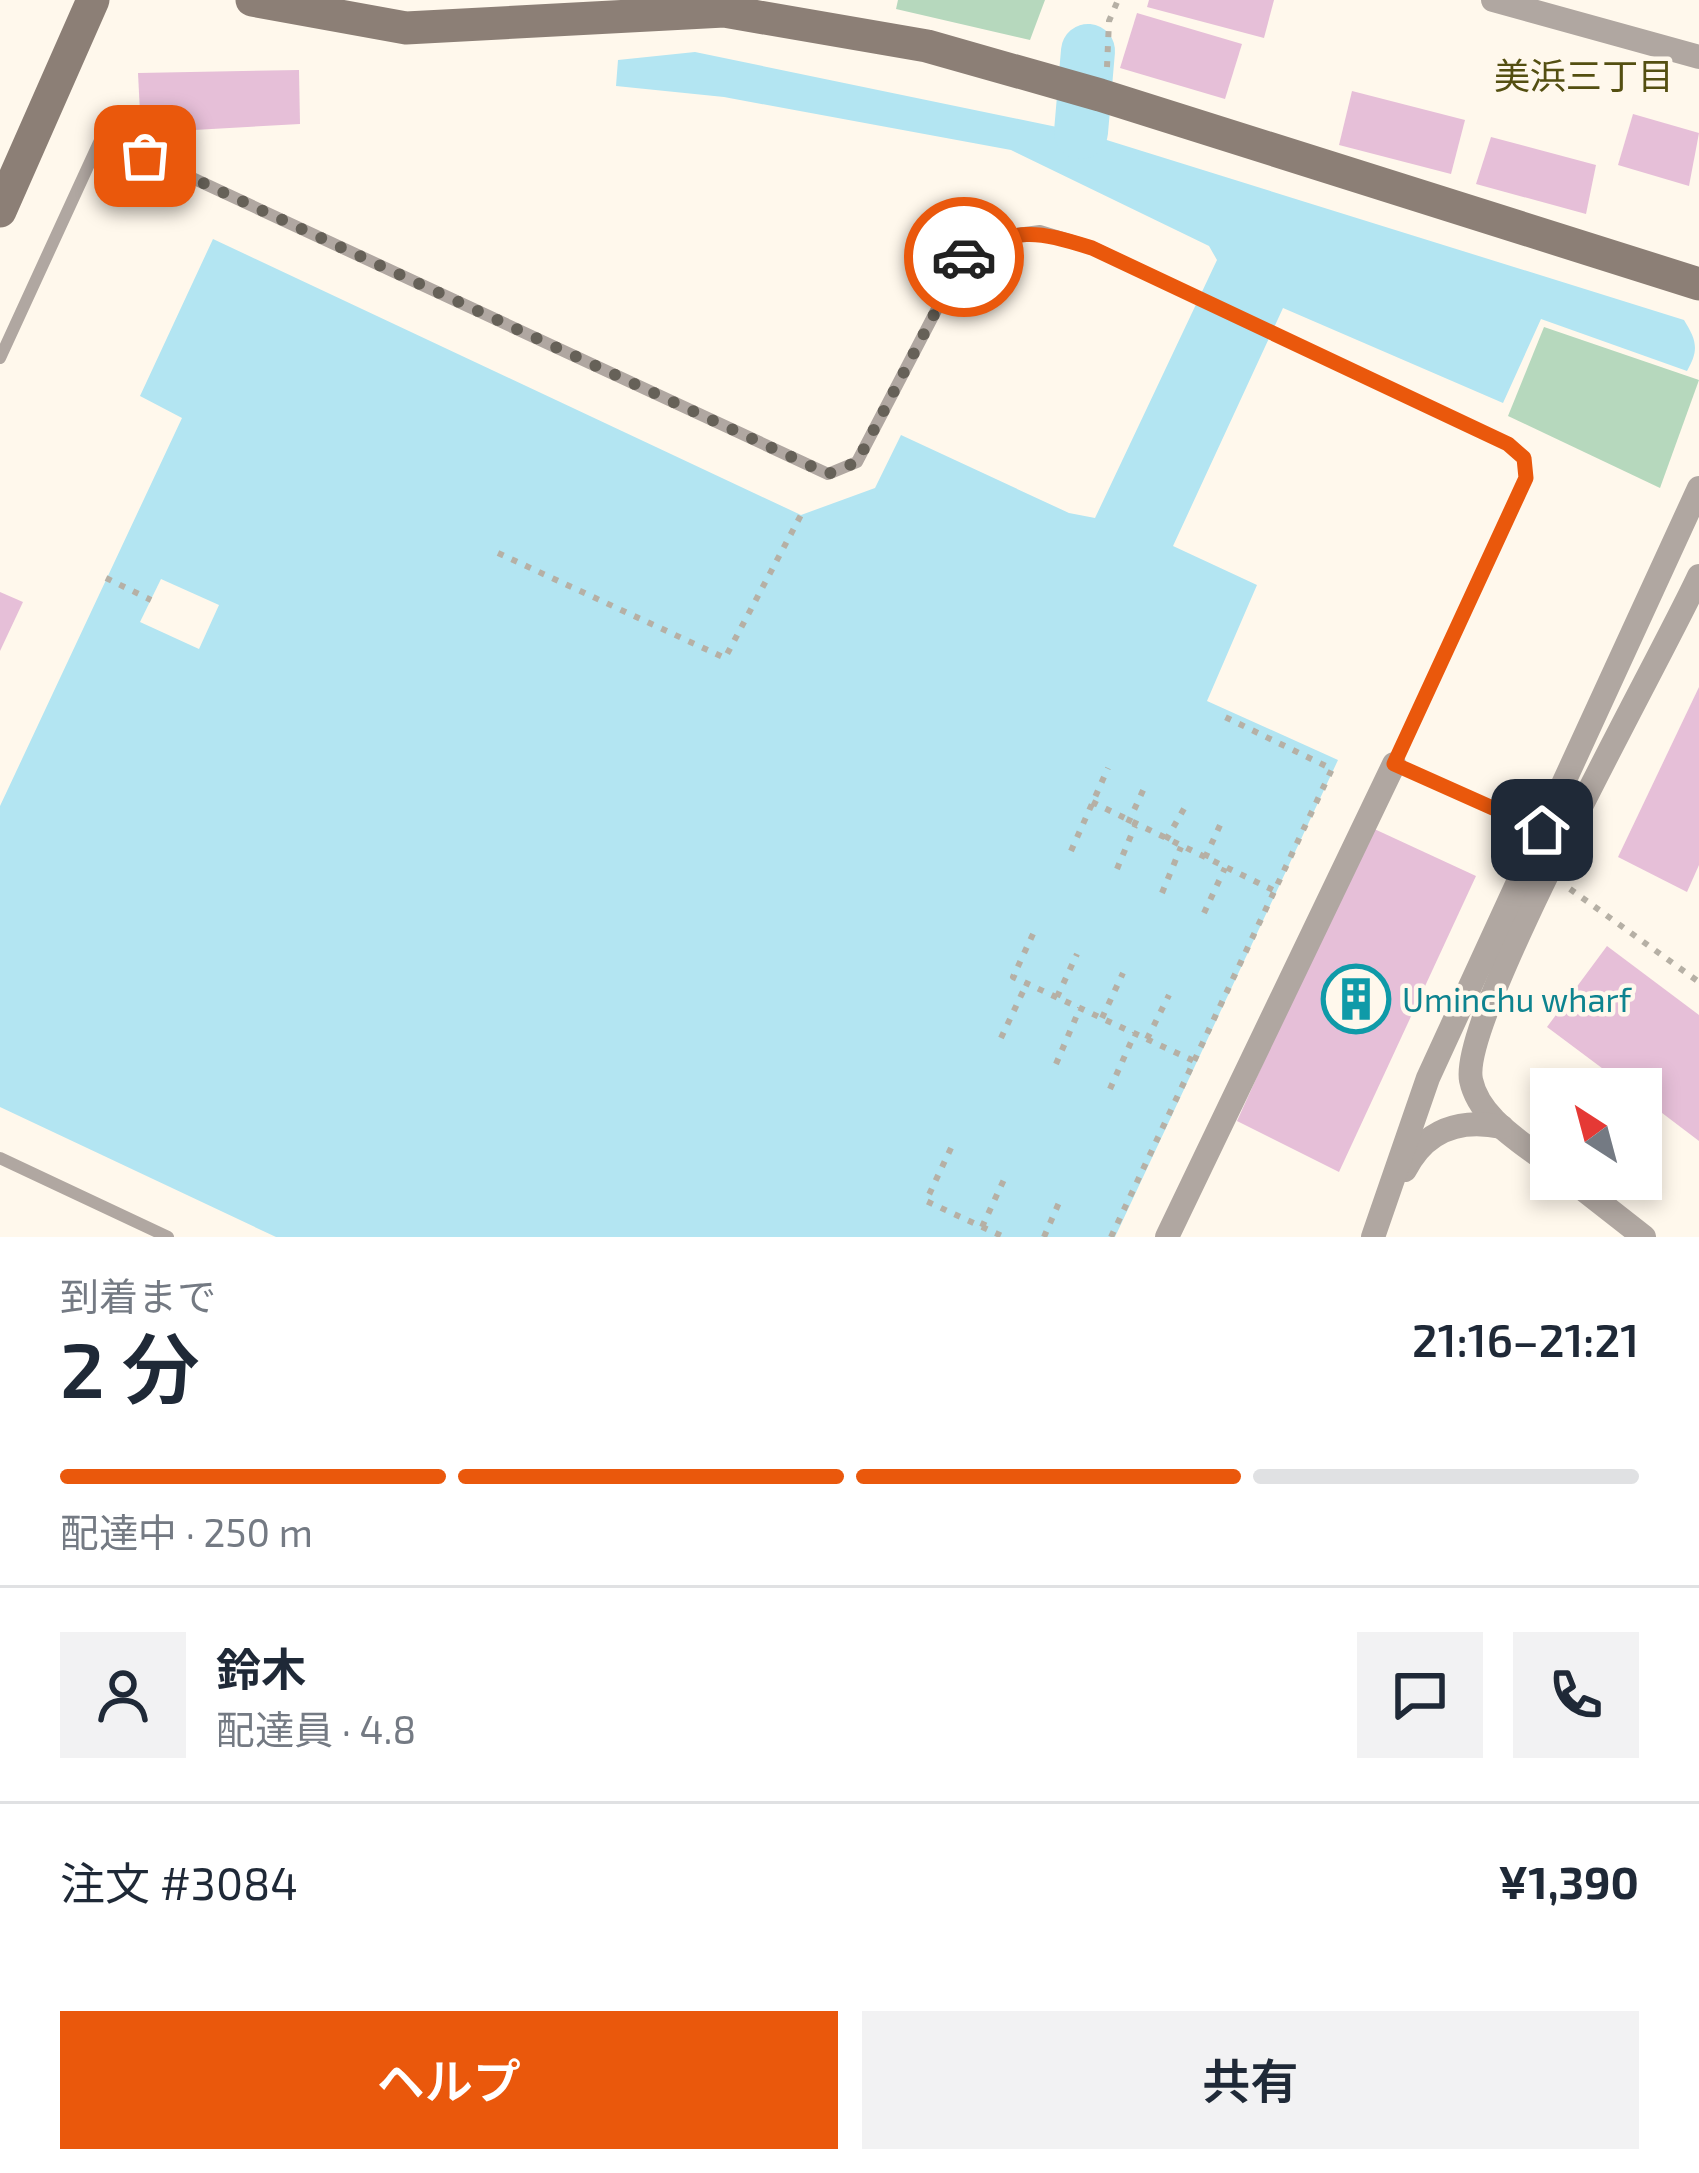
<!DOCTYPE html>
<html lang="ja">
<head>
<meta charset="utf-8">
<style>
  body { margin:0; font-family:"Exo 2","Noto Sans JP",sans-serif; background:#f2f2f3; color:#1f2937; height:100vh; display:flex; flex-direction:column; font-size:45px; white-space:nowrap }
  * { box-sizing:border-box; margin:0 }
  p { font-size:39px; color:#747a83 }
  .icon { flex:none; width:66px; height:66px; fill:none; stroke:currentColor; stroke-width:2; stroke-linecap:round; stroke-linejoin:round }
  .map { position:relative; height:1237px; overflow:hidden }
  .sheet { display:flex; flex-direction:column; background:#fff; flex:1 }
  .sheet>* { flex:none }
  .needle { width:78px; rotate:324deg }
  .tools { position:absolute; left:1530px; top:1068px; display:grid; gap:24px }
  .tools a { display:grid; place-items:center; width:132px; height:132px; border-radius:0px; background:#fff; box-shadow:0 6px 18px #0003; font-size:60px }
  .pin { position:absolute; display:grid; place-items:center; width:102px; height:102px; color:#fff; margin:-51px; border-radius:24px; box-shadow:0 6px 18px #0006 }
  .courier { position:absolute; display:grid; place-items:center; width:120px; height:120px; margin:-60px; border:9px solid #ea580c; border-radius:50%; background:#fff; color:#222; box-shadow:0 3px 15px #0007 }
  .overview em { font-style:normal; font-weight:600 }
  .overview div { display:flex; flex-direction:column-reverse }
  .overview { display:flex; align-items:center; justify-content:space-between; height:204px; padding:0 60px }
  h1 { font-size:78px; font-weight:600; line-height:90px }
  .bar { display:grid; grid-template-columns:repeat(4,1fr); gap:18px 12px; align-content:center; height:144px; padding:0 60px }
  .bar i { height:15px; border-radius:9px; background:#e0e1e3 }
  .bar .selected { background:#ea580c }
  .bar p { grid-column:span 4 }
  .line { display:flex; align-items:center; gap:30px; padding:0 60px; border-top:3px solid #e0e1e3 }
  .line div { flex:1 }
  .round { display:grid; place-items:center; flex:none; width:126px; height:126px; border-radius:0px; background:#f2f2f3 }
  .button { display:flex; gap:24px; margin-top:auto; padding:24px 60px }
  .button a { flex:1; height:138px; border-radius:0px; background:#ea580c; color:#fff; font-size:48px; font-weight:600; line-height:138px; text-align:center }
  .button a+a { background:#f2f2f3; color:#1f2937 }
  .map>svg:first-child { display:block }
</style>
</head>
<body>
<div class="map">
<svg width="1699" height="1237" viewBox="0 0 1699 1237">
  <rect width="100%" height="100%" fill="#fff8ec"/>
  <g fill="#b6d8bd">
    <path d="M898 0H1045L1030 40 896 9Z"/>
    <path d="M1544 327 1699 380 1660 488 1508 416Z"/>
  </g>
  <path fill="#b3e5f2" d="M695 52 1081 132 1684 320C1697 341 1699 350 1687 371L1541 319 1503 403 1283 308 1173 546 1257 585 1207 701 1338 760 1115 1237H276L0 1107V806L182 418 140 396 213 239 801 515 875 488 901 435 1069 513 1095 518 1217 260 1209 246 1011 150 724 97 616 86 618 60Z"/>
  <path fill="#fff8ec" d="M161 579 219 605 199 649 140 622Z"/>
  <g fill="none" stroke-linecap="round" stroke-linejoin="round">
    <path stroke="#b3e5f2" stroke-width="54" d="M1081 132 1088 51"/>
  </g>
  <g fill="#e6bfd8">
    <path d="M1149 0H1274L1264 38 1147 7Z"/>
    <path d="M1137 13 1242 44 1225 99 1120 68Z"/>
    <path d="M299 70 300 124 141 133 138 73Z"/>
    <path d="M1352 91 1465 120 1451 174 1339 145Z"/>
    <path d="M1633 114 1699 133 1689 186 1618 165Z"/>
    <path d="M1491 137 1596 165 1586 214 1476 184Z"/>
    <path d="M0 592 23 602 0 651Z"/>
    <path d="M1699 687V865L1687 892 1618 857Z"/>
    <path d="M1370 827 1476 876 1339 1172 1237 1121Z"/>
    <path d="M1607 946 1699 1015V1141L1641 1097V1089H1630L1547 1027Z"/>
  </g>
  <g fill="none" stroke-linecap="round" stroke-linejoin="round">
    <g stroke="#b6b0a5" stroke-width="6" stroke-dasharray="6 9" stroke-linecap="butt">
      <path d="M1107 67 1109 21 1118 0"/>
      <path d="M498 553 725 658 801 515"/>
      <path d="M106 578 151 600"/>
      <path d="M1092 802 1275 891"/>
      <path d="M1128 823 1146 784"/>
      <path d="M1166 840 1185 807"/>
      <path d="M1071 851 1108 768"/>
      <path d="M1205 858 1221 823"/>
      <path d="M1117 869 1135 826"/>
      <path d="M1570 889 1699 982"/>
      <path d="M1162 893 1181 847"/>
      <path d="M1204 913 1225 868"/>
      <path d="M1033 934 1013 977 1194 1061"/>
      <path d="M1057 997 1077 954"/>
      <path d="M1102 1018 1123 973"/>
      <path d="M1001 1038 1027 983"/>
      <path d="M1147 1039 1169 995"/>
      <path d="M1056 1064 1080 1008"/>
      <path d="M1110 1089 1135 1033"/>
      <path d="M951 1148 926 1201 1004 1237"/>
      <path d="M982 1227 1007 1173"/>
      <path d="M1044 1237 1061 1198"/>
      <path d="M1111 1237 1332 769 1221 715"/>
    </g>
    <g stroke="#b0a7a1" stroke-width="12">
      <path d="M0 358 102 136 828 474 857 462 964 257 1001 236 1040 231 1092 247 1508 444 1524 458 1526 479 1394 764 1541 830"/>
      <path d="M0 1158 168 1237"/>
    </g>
    <g stroke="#b0a7a1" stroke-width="24">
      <path d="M1493 0 1699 57"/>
      <path d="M1551 1165C1522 1142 1479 1119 1471 1080 1459 1017 1661 659 1699 576"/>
      <path d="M1405 1170C1425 1130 1460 1118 1502 1127"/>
      <path d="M1570 1179 1644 1237"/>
      <path d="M1167 1237 1394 764"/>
      <path d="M1373 1237 1428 1078 1699 488"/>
    </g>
    <g stroke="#8c7f76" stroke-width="33">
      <path d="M252 0 406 28 724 11 927 46 1100 95 1699 284"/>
      <path d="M0 211 93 0"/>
    </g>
  </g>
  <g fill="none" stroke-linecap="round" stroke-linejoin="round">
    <path stroke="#666158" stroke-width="12" stroke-dasharray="0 21.6" d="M145 156 828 474 857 462 964 257"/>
    <path stroke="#ea580c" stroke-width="15" d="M964 257C1017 227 1035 230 1092 248L1508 444 1524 458 1526 478 1394 764 1542 830"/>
  </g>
  <defs>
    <symbol id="building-ring" viewBox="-11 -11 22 22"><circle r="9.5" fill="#fff8ec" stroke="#0f9aa8" stroke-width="1.5"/><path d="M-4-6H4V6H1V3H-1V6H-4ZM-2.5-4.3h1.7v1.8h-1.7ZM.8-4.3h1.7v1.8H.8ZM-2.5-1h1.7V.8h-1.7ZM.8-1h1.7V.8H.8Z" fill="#0f9aa8"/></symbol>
  </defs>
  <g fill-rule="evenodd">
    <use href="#building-ring" x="1318" y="961" width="76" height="76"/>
  </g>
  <g text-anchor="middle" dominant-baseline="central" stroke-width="9" stroke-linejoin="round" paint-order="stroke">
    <g font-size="33" fill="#0d838f" stroke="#fff8ec" text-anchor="start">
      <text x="1402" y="999">Uminchu wharf</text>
    </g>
    <g font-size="36" fill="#544f11" stroke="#fff8ec">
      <text x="1584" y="74">美浜三丁目</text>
    </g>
  </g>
</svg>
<div class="tools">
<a><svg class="needle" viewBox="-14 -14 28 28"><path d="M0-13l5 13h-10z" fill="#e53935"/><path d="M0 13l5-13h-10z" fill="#747a83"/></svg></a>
</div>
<div class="pin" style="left:145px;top:156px;background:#ea580c"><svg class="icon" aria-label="bag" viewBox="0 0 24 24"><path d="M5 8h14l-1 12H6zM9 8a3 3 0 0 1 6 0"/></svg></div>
<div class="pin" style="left:1542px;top:830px;background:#1f2937"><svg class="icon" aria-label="home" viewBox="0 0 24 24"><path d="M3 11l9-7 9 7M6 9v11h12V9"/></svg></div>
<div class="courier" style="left:964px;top:257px"><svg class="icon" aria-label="car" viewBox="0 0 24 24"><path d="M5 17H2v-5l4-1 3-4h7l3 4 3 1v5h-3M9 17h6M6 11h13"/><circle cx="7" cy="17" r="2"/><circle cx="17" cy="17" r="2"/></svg></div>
</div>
<section class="sheet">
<div class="overview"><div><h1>2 分</h1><p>到着まで</p></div><em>21:16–21:21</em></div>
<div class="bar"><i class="selected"></i><i class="selected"></i><i class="selected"></i><i></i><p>配達中 · 250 m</p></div>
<div class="line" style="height:216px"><a class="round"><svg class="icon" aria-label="person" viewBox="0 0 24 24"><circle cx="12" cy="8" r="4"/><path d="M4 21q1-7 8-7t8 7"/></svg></a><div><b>鈴木</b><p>配達員 · 4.8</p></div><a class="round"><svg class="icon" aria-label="chat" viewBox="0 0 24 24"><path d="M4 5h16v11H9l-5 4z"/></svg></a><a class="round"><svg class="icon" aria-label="phone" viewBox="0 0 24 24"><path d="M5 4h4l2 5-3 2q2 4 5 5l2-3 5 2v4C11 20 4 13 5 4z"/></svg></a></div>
<div class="line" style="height:156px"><div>注文 #3084</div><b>¥1,390</b></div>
<div class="button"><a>ヘルプ</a><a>共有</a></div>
</section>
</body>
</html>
